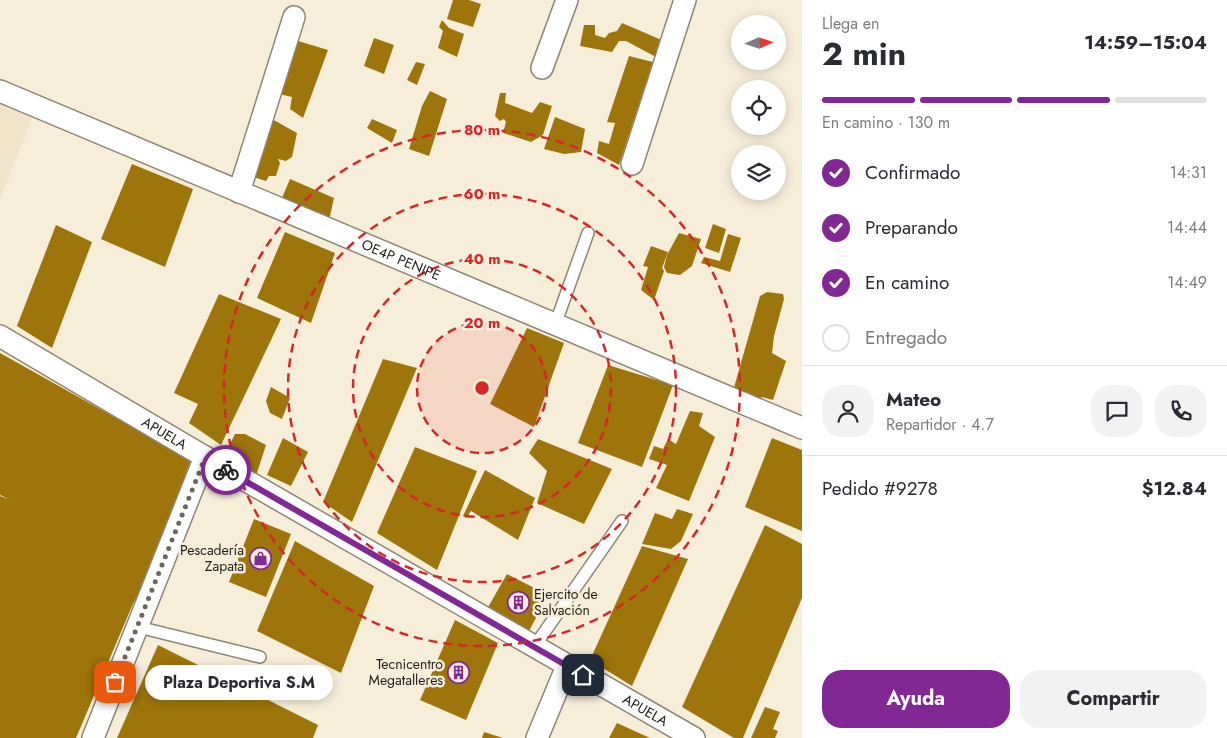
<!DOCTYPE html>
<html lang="es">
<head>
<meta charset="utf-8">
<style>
  body { margin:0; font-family:Jost,sans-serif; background:#f2f2f3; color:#2b2b33; height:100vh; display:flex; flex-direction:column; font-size:19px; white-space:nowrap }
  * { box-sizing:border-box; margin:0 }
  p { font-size:16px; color:#7c7c81 }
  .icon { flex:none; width:28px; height:28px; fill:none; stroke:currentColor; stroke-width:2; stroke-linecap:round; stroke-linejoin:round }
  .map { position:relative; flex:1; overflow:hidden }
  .sheet { display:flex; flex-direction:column; background:#fff; width:425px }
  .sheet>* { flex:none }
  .needle { width:32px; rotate:87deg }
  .tools { position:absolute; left:731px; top:15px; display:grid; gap:10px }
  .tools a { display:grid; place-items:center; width:55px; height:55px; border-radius:50%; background:#fff; box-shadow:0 2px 12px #0003; font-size:25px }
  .pin { position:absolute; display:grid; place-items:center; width:42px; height:42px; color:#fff; margin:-21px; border-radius:10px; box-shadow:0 2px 8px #0006 }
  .courier { position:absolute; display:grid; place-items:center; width:50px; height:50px; margin:-25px; border:4px solid #812895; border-radius:50%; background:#fff; color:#222; box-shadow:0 1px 6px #0007 }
  .bubble { position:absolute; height:35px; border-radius:18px; background:#fff; box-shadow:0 2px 12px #0003; font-size:16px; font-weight:700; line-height:35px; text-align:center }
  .overview em { font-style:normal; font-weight:700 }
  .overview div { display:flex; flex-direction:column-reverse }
  .overview { display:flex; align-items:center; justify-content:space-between; height:85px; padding:0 20px }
  h1 { font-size:32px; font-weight:700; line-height:38px }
  .bar { display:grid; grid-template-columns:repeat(4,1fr); gap:8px 5px; align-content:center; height:60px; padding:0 20px }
  .bar i { height:6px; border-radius:4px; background:#e1e1e2 }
  .bar .active { background:#812895 }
  .bar p { grid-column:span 4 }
  .line { display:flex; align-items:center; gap:12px; padding:0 20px; border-top:1px solid #e1e1e2 }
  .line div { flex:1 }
  .round { display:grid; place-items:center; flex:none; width:52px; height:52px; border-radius:20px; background:#f2f2f3 }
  ol { padding:0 20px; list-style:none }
  li { display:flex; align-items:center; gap:15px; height:55px }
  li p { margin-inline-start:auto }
  li .icon { padding:5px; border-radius:50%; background:#812895; color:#fff; stroke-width:4 }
  li:last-child { color:#7c7c81 }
  li i { width:28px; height:28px; border:2px solid #e1e1e2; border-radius:50% }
  .button { display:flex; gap:10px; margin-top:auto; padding:10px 20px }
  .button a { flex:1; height:58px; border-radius:20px; background:#812895; color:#fff; font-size:20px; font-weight:700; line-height:58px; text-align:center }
  .button a+a { background:#f2f2f3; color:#2b2b33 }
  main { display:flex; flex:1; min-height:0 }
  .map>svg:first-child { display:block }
</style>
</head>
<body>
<main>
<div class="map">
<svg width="802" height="738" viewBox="0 0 802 738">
  <rect width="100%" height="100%" fill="#f7eeda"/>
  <path fill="#f1e4c9" d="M0 99 34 114 0 199Z"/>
  <g fill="#9d750b">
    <path d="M453 0H469L481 4 473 27 447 19Z"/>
    <path d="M442 20 449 28 464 34 457 57 438 48 443 31 439 27Z"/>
    <path d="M622 23 664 41 656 57 626 41H619L612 52 580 46 584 25H595V35L605 38 609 33 617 31Z"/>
    <path d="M374 38 394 45 384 74 364 66Z"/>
    <path d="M295 40 328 50 303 118 290 109 292 97 279 94Z"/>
    <path d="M629 56 653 62 619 165 597 153 599 141 609 144 615 123 607 122Z"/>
    <path d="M416 62 425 64 417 85 407 80Z"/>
    <path d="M430 91 447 99 429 156 409 149 422 106Z"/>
    <path d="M500 93H506L505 103 532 113 540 102 552 106 543 135 531 142 503 133 506 122 504 119 500 121 495 116Z"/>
    <path d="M555 117 585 129 581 152 564 154 544 149Z"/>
    <path d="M270 118 297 133 292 157 286 161 278 159 280 163 276 176H269L266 181 250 176Z"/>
    <path d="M372 119 397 130 392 143 367 128Z"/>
    <path d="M132 164 193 189 165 267 101 239Z"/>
    <path d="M290 179 334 198 328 225 279 205Z"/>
    <path d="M713 224 726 229 719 253 705 248Z"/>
    <path d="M56 225 92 242 52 348 17 326Z"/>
    <path d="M285 232 335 253 311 323 257 298Z"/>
    <path d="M679 233 701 239 692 266 680 275 667 273 664 267 667 255Z"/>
    <path d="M728 234 741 238 730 272 701 263 704 257 720 261Z"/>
    <path d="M651 246 668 252 662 268 664 271 654 300 641 290 648 267 643 266Z"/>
    <path d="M767 292 783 294 784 299 774 336 772 353 786 361 773 400 762 397 757 400 733 391 760 296Z"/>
    <path d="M219 294 281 319 221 445 189 423 198 404 174 393Z"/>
    <path d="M527 328 564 343 534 427 490 404Z"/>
    <path d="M0 353 191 460 145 581 132 606 76 738H0V496L9 499 0 495Z"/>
    <path d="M383 359 417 368 352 522 323 502Z"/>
    <path d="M608 365 673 385 642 467 578 443Z"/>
    <path d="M271 387 290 398 282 419 270 413 266 401Z"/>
    <path d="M690 411 703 413 699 426 715 437 689 501 656 488 667 465 649 459 654 446 663 449 668 439 676 444Z"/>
    <path d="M235 434H245L266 445 256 476 224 456Z"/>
    <path d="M283 438 308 452 291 486 267 475Z"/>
    <path d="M772 438 802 450V531L745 507Z"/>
    <path d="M538 439 612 469 584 524 537 503 547 471 529 453Z"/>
    <path d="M415 447 477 471 437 570 377 533Z"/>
    <path d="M485 470 535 498 518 540 471 511 466 518 463 516Z"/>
    <path d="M677 509 693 514 681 541 671 549 642 544 655 513 672 519Z"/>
    <path d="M254 519 291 534 266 597 229 582Z"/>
    <path d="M765 525 802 544V598L743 738H734L682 707Z"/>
    <path d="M295 541 374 586 341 673 257 631Z"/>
    <path d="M642 546 688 559 632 686 590 660Z"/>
    <path d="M507 574 548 595 529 631 487 609Z"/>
    <path d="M455 620 498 643 466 720 420 700Z"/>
    <path d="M158 645 318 725 313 738H117Z"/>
    <path d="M765 707 780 712 773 729 778 731 775 738H751Z"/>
    <path d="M617 723 650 738H609Z"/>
    <path d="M484 732 503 738H482Z"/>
  </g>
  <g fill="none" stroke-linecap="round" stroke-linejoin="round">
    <defs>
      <g id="service">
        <path d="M555 325 588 233"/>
        <path d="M138 627 260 657"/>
        <path d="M534 647 622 521"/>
      </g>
      <g id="minor">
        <path d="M542 68 567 0"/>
        <path id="s1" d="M0 91 802 428"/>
        <path d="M632 164 685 0"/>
        <path d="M239 192 294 17"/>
        <path id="s2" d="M0 336 205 457 694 738"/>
        <path d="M93 738 205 457"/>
        <path d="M537 738 567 666"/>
      </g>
    </defs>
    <use href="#service" stroke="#8e8574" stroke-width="14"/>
    <use href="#minor" stroke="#8e8574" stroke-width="24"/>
    <use href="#service" stroke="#fff" stroke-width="11"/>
    <use href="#minor" stroke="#fff" stroke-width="21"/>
  </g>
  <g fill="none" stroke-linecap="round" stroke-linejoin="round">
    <path stroke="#6d675b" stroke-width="5" stroke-dasharray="0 9" d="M115 682 205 458 226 470"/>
    <path stroke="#812895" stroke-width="6" d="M226 470 583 675"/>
  </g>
  <circle cx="482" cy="388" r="65" fill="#d62828" fill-opacity=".12"/>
  <g fill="none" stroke="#d62828" stroke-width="2.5" stroke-dasharray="9 6">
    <circle cx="482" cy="388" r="65"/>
    <circle cx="482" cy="388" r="129"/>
    <circle cx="482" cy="388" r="194"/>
    <circle cx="482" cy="388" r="258"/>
  </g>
  <defs>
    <symbol id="shop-ring" viewBox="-11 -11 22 22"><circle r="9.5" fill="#f7eeda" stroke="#812895" stroke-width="1.5"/><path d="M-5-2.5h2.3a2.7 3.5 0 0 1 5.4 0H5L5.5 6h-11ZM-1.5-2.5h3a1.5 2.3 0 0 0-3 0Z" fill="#812895"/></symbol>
    <symbol id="building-ring" viewBox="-11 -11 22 22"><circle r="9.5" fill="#f7eeda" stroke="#812895" stroke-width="1.5"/><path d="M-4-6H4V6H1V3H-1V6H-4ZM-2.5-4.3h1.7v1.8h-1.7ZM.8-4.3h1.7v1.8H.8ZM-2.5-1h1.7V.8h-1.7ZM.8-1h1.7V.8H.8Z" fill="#812895"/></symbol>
  </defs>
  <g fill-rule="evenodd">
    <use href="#shop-ring" x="248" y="546" width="25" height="25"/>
    <use href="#building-ring" x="506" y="590" width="25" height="25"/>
    <use href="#building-ring" x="446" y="660" width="25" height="25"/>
  </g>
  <g text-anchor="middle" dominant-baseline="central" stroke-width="5" stroke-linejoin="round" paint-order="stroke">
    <g font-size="14" fill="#221e17" stroke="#f7eeda">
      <text stroke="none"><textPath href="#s1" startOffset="435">OE4P PENIPE</textPath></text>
      <text stroke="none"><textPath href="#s2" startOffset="191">APUELA</textPath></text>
      <text stroke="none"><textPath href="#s2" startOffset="746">APUELA</textPath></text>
    </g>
    <g font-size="14" fill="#221e17" stroke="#f7eeda" text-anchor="end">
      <text x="244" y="550">Pescadería<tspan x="244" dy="16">Zapata</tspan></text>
      <text x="534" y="594" text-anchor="start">Ejercito de<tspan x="534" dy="16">Salvación</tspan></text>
      <text x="443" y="664">Tecnicentro<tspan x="443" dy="16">Megatalleres</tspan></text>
    </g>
  </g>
  <circle cx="482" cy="388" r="8" fill="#d62828" stroke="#f7eeda" stroke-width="2.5"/>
  <g font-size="15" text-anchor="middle" font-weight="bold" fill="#d62828" stroke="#f7eeda" stroke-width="5" stroke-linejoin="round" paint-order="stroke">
    <text x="482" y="135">80 m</text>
    <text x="482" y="199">60 m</text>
    <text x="482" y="264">40 m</text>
    <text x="482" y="328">20 m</text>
  </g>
</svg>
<div class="tools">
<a><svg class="needle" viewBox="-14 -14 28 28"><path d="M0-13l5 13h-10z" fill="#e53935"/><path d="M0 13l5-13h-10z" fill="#7c7c81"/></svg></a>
<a><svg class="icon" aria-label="locate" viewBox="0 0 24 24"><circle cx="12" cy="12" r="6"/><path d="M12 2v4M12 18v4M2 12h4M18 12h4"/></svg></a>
<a><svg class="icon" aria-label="layers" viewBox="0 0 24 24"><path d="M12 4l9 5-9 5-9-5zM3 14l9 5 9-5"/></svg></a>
</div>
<div class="pin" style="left:115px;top:682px;background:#ea580c"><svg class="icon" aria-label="bag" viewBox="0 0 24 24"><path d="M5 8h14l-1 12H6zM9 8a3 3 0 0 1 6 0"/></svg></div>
<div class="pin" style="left:583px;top:675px;background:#1f2937"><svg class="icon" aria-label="home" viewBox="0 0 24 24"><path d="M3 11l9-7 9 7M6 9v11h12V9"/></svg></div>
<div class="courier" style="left:226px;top:470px"><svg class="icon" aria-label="bike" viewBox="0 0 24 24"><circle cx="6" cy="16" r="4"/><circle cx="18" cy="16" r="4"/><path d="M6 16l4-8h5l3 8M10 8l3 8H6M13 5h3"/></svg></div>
<div class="bubble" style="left:145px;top:665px;width:188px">Plaza Deportiva S.M</div>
</div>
<section class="sheet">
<div class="overview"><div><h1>2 min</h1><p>Llega en</p></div><em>14:59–15:04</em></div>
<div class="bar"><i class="active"></i><i class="active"></i><i class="active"></i><i></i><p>En camino · 130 m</p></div>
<ol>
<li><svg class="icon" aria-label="check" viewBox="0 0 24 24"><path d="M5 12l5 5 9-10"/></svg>Confirmado<p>14:31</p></li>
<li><svg class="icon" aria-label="check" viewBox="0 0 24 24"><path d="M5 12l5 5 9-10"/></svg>Preparando<p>14:44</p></li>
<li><svg class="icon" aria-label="check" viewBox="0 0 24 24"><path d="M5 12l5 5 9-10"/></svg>En camino<p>14:49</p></li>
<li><i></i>Entregado</li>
</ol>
<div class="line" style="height:90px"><a class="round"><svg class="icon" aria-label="person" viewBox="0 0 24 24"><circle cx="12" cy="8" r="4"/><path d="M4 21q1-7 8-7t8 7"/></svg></a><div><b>Mateo</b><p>Repartidor · 4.7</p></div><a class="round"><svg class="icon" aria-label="chat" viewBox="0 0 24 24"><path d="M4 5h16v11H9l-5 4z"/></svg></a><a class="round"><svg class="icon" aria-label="phone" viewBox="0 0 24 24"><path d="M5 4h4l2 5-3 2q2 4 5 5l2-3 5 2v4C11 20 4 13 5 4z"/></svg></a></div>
<div class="line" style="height:65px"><div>Pedido #9278</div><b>$12.84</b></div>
<div class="button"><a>Ayuda</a><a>Compartir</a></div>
</section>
</main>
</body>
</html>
